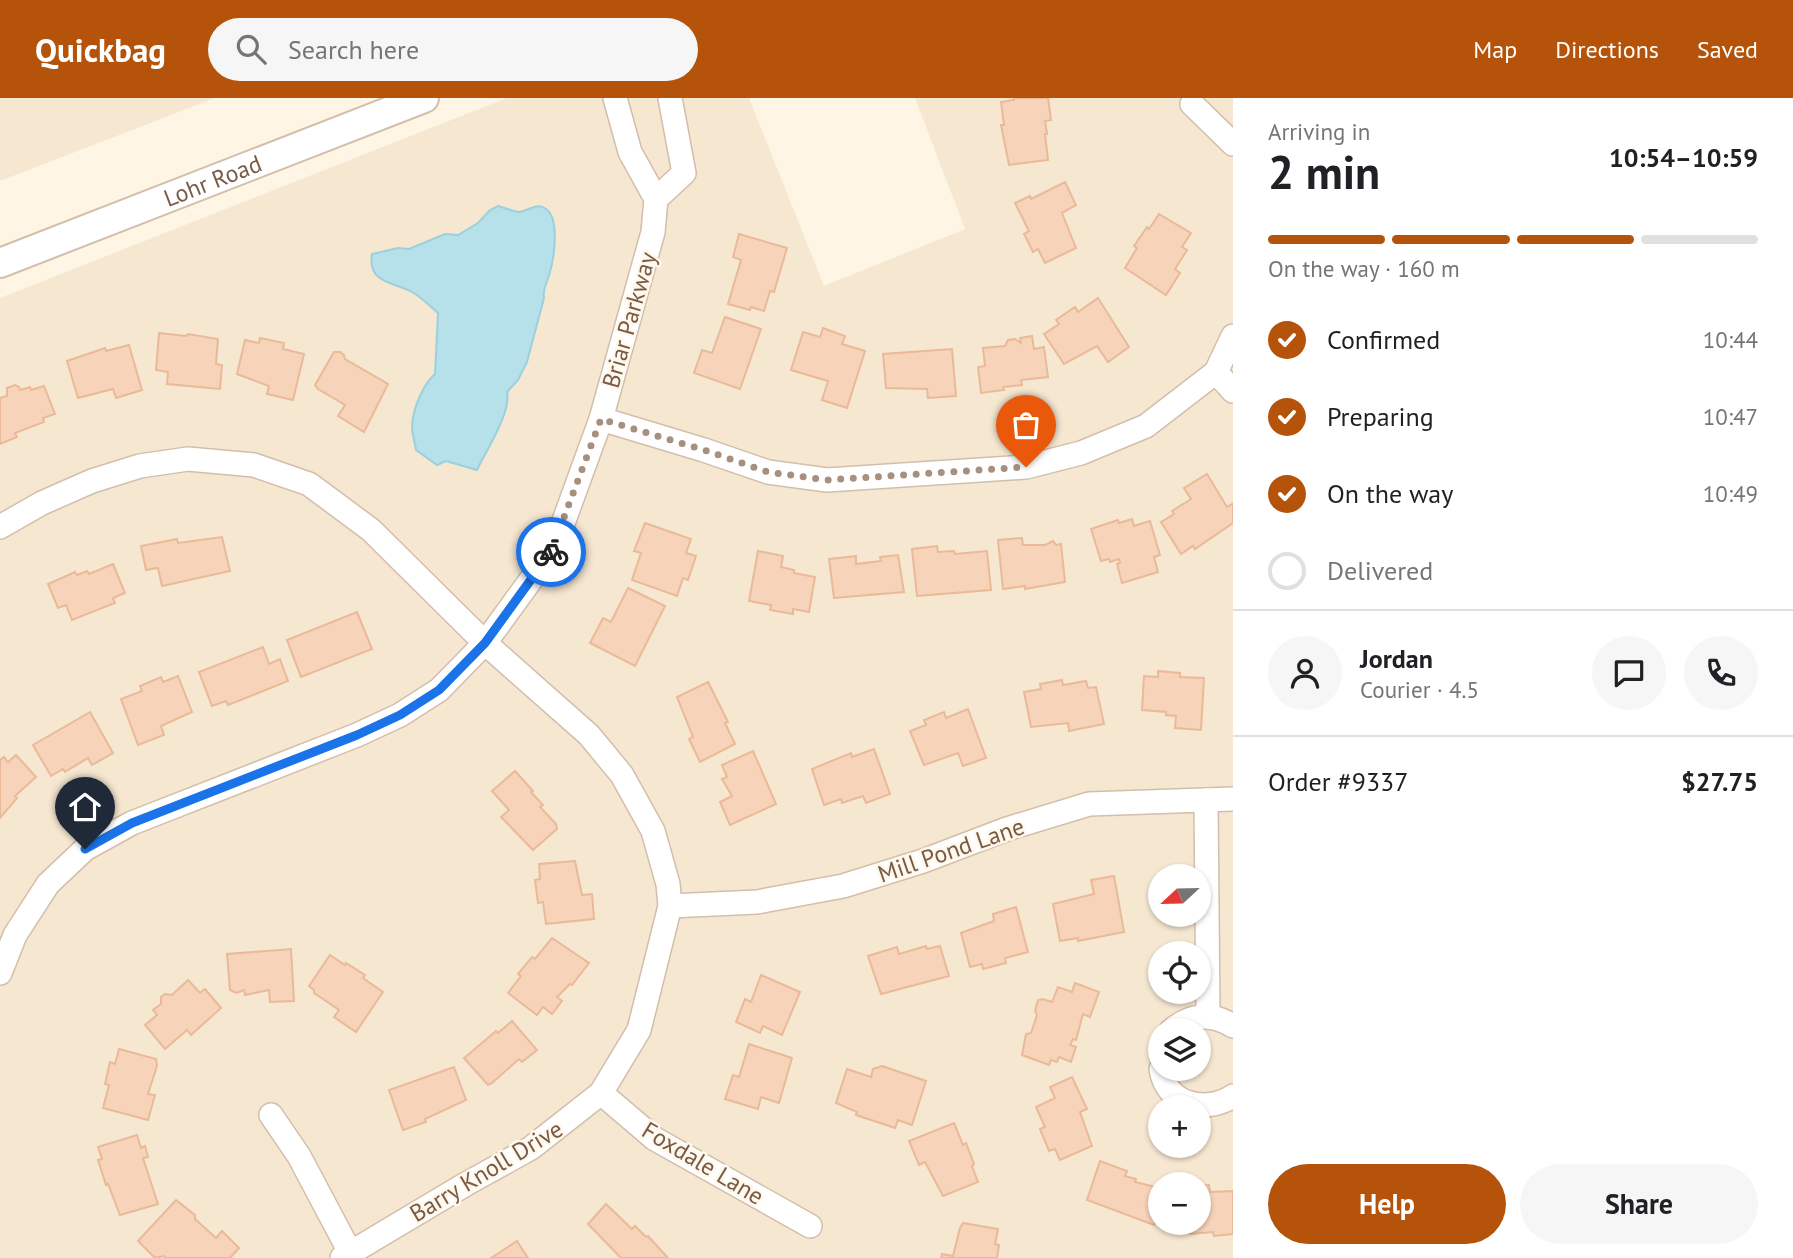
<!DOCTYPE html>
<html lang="en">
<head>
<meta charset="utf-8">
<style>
  body { margin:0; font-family:"PT Sans",sans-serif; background:#f6f6f6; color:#202124; height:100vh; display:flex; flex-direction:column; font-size:26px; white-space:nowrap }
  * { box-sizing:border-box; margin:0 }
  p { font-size:23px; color:#757577 }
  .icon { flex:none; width:38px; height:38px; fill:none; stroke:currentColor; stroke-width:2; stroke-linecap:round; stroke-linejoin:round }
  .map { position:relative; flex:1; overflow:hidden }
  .drawer { display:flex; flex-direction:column; background:#fff; width:560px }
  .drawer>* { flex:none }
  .needle { width:46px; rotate:248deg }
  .controls { position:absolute; left:1148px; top:766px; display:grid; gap:14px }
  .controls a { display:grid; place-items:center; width:63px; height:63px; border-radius:50%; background:#fff; box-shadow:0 2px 5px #0004; font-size:35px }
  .pin { position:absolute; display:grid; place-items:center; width:60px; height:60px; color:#fff; margin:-72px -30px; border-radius:50% 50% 50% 0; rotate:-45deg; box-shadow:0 0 7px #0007 }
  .pin .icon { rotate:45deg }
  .courier { position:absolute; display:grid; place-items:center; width:70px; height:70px; margin:-35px; border:5px solid #1a73e8; border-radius:50%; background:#fff; color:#222; box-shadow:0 2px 9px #0007 }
  .overview em { font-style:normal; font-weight:600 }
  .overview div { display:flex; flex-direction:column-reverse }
  .overview { display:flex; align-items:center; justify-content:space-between; height:119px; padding:0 35px }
  h1 { font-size:46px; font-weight:600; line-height:52px }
  .bar { display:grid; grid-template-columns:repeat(4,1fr); gap:10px 7px; align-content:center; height:84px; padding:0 35px }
  .bar i { height:9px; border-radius:5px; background:#e0e0e0 }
  .bar .on { background:#b45309 }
  .bar p { grid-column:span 4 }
  .line { display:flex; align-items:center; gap:18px; padding:0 35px; border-top:2px solid #e0e0e0 }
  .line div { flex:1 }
  .round { display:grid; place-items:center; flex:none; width:74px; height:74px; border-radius:37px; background:#f6f6f6 }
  ol { padding:0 35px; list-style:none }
  li { display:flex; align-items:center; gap:21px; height:77px }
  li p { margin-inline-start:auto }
  li .icon { padding:7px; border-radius:50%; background:#b45309; color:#fff; stroke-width:4 }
  li:last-child { color:#757577 }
  li i { width:38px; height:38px; border:4px solid #e0e0e0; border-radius:50% }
  .cta { display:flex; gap:14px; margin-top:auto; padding:14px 35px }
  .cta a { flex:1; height:80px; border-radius:42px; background:#b45309; color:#fff; font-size:28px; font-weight:600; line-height:80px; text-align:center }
  .cta a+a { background:#f6f6f6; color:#202124 }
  header { display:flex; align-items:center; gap:42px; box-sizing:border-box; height:98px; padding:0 35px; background:#b45309; color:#fff }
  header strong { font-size:33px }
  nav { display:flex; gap:38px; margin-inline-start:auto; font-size:24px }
  .search { width:490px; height:63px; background:#f6f6f6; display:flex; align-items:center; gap:18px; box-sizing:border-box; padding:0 24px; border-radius:38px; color:#757577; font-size:26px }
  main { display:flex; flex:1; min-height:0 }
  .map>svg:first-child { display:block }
</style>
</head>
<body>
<header>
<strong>Quickbag</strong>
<div class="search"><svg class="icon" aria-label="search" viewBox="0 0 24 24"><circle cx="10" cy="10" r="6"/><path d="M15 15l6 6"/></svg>Search here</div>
<nav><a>Map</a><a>Directions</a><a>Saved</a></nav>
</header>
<main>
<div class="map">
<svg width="1233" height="1160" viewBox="0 0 1233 1160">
  <rect width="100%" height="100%" fill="#fef5e4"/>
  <g fill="#f6e7d1" fill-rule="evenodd">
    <path d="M0 0H215L0 83Z"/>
    <path d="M507 0H749L824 188 965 131 915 0H1233V1160H0V200ZM1160 779H1199V817H1160ZM1160 856H1199V894H1160ZM1160 933H1199V971H1160ZM1160 1010H1199V1048H1160ZM1160 1087H1199V1125H1160Z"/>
  </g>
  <path fill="#b6e0ea" stroke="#9bd0dc" stroke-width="2" d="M498 108C504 109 513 114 519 114 528 113 537 104 546 111 560 120 554 160 550 174 548 183 542 191 544 200L527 264 518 282 507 294C512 313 486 353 477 372L446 363 437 367 416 352C415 344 412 336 412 329 412 313 423 286 435 276L438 215C430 208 421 199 412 194 395 184 367 186 372 156L398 150 409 151 445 136 458 137 478 125 490 112Z"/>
  <g fill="#f6d3b9" stroke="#eaba98" stroke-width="2">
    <path d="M1014 0H1048L1051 22 1045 23 1047 36H1045L1048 62 1009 67 1001 27H1004L1001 4 1014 2Z"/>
    <path d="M1065 84 1076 107 1062 115 1076 150 1045 165 1038 151 1033 154 1024 136 1029 133 1015 105 1030 98 1031 101Z"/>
    <path d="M1159 116 1191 135 1182 149 1187 152 1175 171 1180 175 1166 197 1125 170 1137 150 1134 148 1147 129 1149 131Z"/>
    <path d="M739 136 787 150 774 194 770 193 764 213 751 209 750 212 728 206 741 162 733 159Z"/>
    <path d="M1098 200 1129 249 1108 264 1097 248 1064 266 1044 236 1059 226 1056 222 1075 209 1078 214Z"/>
    <path d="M725 219 761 231 740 291 694 275 702 252 712 255Z"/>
    <path d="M823 230 845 238 842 246 865 253 847 310 822 302 828 283 791 272 803 234 820 239Z"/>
    <path d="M159 235 186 238 188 236 218 241 216 266 222 267 220 291 167 286 168 274 156 272Z"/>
    <path d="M1032 238 1034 251 1044 249 1048 279 1021 282 1022 287 1003 289 1004 292 981 295 978 269 985 268 983 250 1005 248 1008 242 1015 241 1021 245 1020 240Z"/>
    <path d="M260 240 284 245 283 251 304 256 293 302 267 296 269 288 237 276 245 242 259 245Z"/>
    <path d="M129 247 142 292 116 300 113 291 78 300 67 263 105 250 106 253Z"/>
    <path d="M952 251 956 298 928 300 927 291 886 290 883 256Z"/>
    <path d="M334 254H340L344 257 345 261 388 286 364 334 338 318 345 307 318 291 315 287Z"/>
    <path d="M15 287 19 289 20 292 30 289 31 292 44 288 55 316 43 320 44 324 15 335 17 339 0 346V300L7 298V290Z"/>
    <path d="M1207 376 1227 409 1232 406 1233 408V425L1195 451 1193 448 1181 456 1161 424 1174 416 1172 413 1191 401 1184 390Z"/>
    <path d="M1132 421 1134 428 1150 423 1160 457 1154 459 1158 474 1122 485 1117 466 1120 465 1119 461 1110 464 1109 461 1101 463 1091 431 1118 422 1119 425Z"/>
    <path d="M645 425 691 441 686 455 696 458 688 482 683 480 677 498 632 482 641 455 634 453Z"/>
    <path d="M222 439 230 473 162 488 158 470 146 472 141 448 177 441 178 445Z"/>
    <path d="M1022 440 1023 447H1045L1053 443 1056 447 1061 446 1065 484 1025 491V488L1003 491 998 442Z"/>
    <path d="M937 448 938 454 954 453 955 456 987 453 991 492 917 498 912 451Z"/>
    <path d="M758 453 783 458 781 469 794 472V475L815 479 809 514 793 511V516L770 512 771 507 749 503Z"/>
    <path d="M898 457 904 494 834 500 829 461 856 458V466L881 463 880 459Z"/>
    <path d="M113 466 125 495 113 500 115 505 72 522 66 507 58 510 48 486 75 474 77 477 87 473 89 476Z"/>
    <path d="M628 490 665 508 635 568 590 545 603 520 611 524Z"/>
    <path d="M357 514 372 551 301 579 287 542Z"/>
    <path d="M263 549 269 566 280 561 288 583 228 607 226 603 212 608 199 574Z"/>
    <path d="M1158 573 1180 575V579L1204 580 1201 632 1175 630 1176 618 1166 617V614L1142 612 1144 578 1158 579Z"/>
    <path d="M178 578 192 614 161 628 164 637 138 647 121 601 142 593 140 588 161 579 163 584Z"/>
    <path d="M1062 582 1063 587 1086 583 1088 590 1096 589 1104 626 1069 633 1068 625 1031 629 1024 594 1041 591 1040 586Z"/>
    <path d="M708 584 728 624 725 625 735 646 700 664 689 641 693 639 677 599Z"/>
    <path d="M968 611 986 660 963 668 958 655 924 667 910 633 926 627 924 622 944 614 946 620Z"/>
    <path d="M90 614 113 655 92 667 88 660 65 674 63 671 51 678 33 647Z"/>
    <path d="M874 651 890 696 866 705 863 698 842 705 841 701 824 707 812 671 851 655 852 659Z"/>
    <path d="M753 653 776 706 730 727 720 704 732 698 722 681 727 679 722 667Z"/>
    <path d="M16 657 36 679 15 698 17 700 0 720V662L4 659 8 664Z"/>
    <path d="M515 673 533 693 531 694 543 707 540 709 556 726 557 731 533 752 501 719 509 712 492 693Z"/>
    <path d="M575 763 582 797 592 796 594 821 546 826 543 804 538 805 535 782 540 781 539 766Z"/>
    <path d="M1114 778 1124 834 1078 843V840L1060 843 1053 806 1094 796 1091 782Z"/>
    <path d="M1016 809 1028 854 1005 860 1006 865 983 871 982 866 970 869 961 835 994 823 993 816Z"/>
    <path d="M552 840 589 865 572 887 570 886 557 899 562 903 552 916 543 909 537 917 508 895 521 878 518 876 532 859 535 861Z"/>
    <path d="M926 848 927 851 940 848 949 878 881 896 868 858 897 849 899 856Z"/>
    <path d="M291 851 294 903 270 904 269 892 245 897 244 892 236 895 230 892 227 856Z"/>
    <path d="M330 857 345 867 346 865 365 877 363 880 383 894 356 934 334 919 339 912 314 895V892L309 888Z"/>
    <path d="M761 877 800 894 782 937 763 928 760 935 736 924 745 901 751 904Z"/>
    <path d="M188 882 200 895 205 891 221 910 191 937 187 932 165 951 145 927 157 917 153 912 161 906V899L165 896 172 897Z"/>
    <path d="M1075 885 1099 894 1090 919 1083 916 1076 942 1073 941 1070 947 1076 949 1071 964 1059 959 1057 964 1051 962 1049 967 1022 957 1026 936 1031 935 1037 917 1035 913 1038 902 1043 901 1052 904 1058 889 1072 894Z"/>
    <path d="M512 923 537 952 522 964 519 961 492 985 488 987 464 960 496 933 498 935Z"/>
    <path d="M749 946 792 960 779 1005 761 999 758 1011 725 1001 733 977 739 979Z"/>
    <path d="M119 951 156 961 157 968 148 996 155 997 148 1022 103 1010 109 987 105 986 110 964 115 966Z"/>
    <path d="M882 968 926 983 912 1027 898 1022 895 1030 856 1017 857 1014 836 1005 847 971 871 979 873 971Z"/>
    <path d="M454 969 466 1002 425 1021 426 1024 403 1032 389 992Z"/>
    <path d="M1072 979 1087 1011 1080 1014 1092 1048 1060 1062 1055 1051 1049 1053 1040 1031 1045 1029 1036 1009 1055 1000 1050 989Z"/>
    <path d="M954 1025 963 1047 966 1045 974 1066 972 1068 978 1084 943 1098 925 1064 919 1067 909 1043Z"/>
    <path d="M137 1037 141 1050 145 1048 148 1059 143 1060 158 1106 120 1117 108 1086 106 1087 98 1062 102 1061 98 1049Z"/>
    <path d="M1100 1063 1127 1073 1125 1078 1136 1081 1135 1084 1160 1090V1110L1154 1127 1087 1102Z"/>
    <path d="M1209 1087 1210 1094 1233 1093V1136L1214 1138 1213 1134 1190 1136 1189 1125H1199V1088Z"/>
    <path d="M176 1102 195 1117V1121L216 1140 222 1133 239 1150 230 1160H166L164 1158 155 1160 138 1143Z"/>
    <path d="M606 1106 632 1131 635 1128 646 1139 648 1138 668 1160H621L588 1126Z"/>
    <path d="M963 1125 998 1131 995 1146 999 1147 997 1160H941L942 1156 953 1158 960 1130Z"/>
    <path d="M517 1143 528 1160H491Z"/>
  </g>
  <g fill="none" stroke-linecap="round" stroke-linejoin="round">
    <defs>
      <g id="minor">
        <path d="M1192 6 1233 46"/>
        <path d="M656 101 684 75 670 0"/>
        <path d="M1216 274 1233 293"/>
        <path d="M601 321 704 352 768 374 827 382 1026 369 1081 355 1146 328 1216 274 1233 238"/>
        <path d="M0 429 42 405 92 383 140 368 188 361 254 367 309 386 371 432 485 545 589 637 622 677 653 733 668 786 670 808 639 932 601 995 531 1050 466 1086 342 1160"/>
        <path d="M1206 702 1208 918"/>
        <path d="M670 808 757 804 843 788 923 763 1007 731 1089 706 1233 701"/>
        <path d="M0 875 15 837 48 786 85 751 132 725 357 637 400 617 439 592 485 545 554 450 601 321 653 134 656 101 630 54 615 0"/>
        <path d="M1171 933C1190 916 1211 914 1233 928"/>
        <path d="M1161 971C1166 1007 1206 1016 1233 998"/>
        <path d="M601 995 655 1041 810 1128"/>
        <path d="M271 1017 299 1058 353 1160"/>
      </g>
      <g id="tertiary">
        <path id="s1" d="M0 165 424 0"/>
      </g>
    </defs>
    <use href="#minor" stroke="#d3beab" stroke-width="26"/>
    <use href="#tertiary" stroke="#d3beab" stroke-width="32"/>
    <use href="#minor" stroke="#fff" stroke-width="23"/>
    <use href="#tertiary" stroke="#fff" stroke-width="28"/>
  </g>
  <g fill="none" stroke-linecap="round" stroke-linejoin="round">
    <path stroke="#a8907e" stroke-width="7" stroke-dasharray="0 12.6" d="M551 454 601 321 704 352 768 374 827 382 1026 369"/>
    <path stroke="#1a73e8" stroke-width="9" d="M85 751 132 725 357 637 400 617 439 592 485 545 551 454"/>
  </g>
  <g text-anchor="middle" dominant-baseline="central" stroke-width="5" stroke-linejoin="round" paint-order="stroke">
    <g font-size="24" fill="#795a47" stroke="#fff8ec">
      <text stroke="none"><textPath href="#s1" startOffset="228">Lohr Road</textPath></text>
      <text transform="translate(629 222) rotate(-74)">Briar Parkway</text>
      <text transform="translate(951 752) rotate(-19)">Mill Pond Lane</text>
      <text transform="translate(703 1065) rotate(31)">Foxdale Lane</text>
      <text transform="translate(486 1073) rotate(-31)">Barry Knoll Drive</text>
    </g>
  </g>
</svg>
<div class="controls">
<a><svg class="needle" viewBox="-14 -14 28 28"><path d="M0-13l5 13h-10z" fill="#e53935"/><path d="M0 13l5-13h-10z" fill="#757577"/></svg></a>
<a><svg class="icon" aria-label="locate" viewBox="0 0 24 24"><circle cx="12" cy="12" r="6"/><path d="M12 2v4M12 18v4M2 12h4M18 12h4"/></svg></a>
<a><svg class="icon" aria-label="layers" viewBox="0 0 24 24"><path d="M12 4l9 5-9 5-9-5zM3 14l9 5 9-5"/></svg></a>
<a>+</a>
<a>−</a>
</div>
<div class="pin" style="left:1026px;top:369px;background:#ea580c"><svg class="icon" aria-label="bag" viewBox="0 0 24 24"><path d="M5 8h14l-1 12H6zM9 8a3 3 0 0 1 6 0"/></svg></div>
<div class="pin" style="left:85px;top:751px;background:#1f2937"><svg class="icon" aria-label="home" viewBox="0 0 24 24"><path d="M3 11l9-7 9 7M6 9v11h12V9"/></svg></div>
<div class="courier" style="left:551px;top:454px"><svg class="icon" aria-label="bike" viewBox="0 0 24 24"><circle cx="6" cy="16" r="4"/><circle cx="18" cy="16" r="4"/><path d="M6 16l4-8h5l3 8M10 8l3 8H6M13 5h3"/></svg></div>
</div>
<section class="drawer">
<div class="overview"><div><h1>2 min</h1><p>Arriving in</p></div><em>10:54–10:59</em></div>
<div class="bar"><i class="on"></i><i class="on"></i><i class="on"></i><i></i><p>On the way · 160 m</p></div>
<ol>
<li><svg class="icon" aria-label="check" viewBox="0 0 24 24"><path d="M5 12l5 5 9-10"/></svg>Confirmed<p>10:44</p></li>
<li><svg class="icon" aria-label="check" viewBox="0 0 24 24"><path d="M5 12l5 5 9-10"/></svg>Preparing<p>10:47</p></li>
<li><svg class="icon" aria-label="check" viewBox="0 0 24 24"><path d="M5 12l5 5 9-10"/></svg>On the way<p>10:49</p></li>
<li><i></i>Delivered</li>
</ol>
<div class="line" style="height:126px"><a class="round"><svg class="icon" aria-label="person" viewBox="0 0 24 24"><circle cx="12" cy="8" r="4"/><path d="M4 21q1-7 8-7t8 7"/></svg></a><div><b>Jordan</b><p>Courier · 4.5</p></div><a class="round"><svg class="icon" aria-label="chat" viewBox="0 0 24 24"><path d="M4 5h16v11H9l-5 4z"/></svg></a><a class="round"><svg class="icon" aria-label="phone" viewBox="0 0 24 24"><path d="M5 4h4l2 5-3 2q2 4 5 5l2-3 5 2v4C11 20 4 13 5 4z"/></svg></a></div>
<div class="line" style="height:91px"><div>Order #9337</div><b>$27.75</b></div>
<div class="cta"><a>Help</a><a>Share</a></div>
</section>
</main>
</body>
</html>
